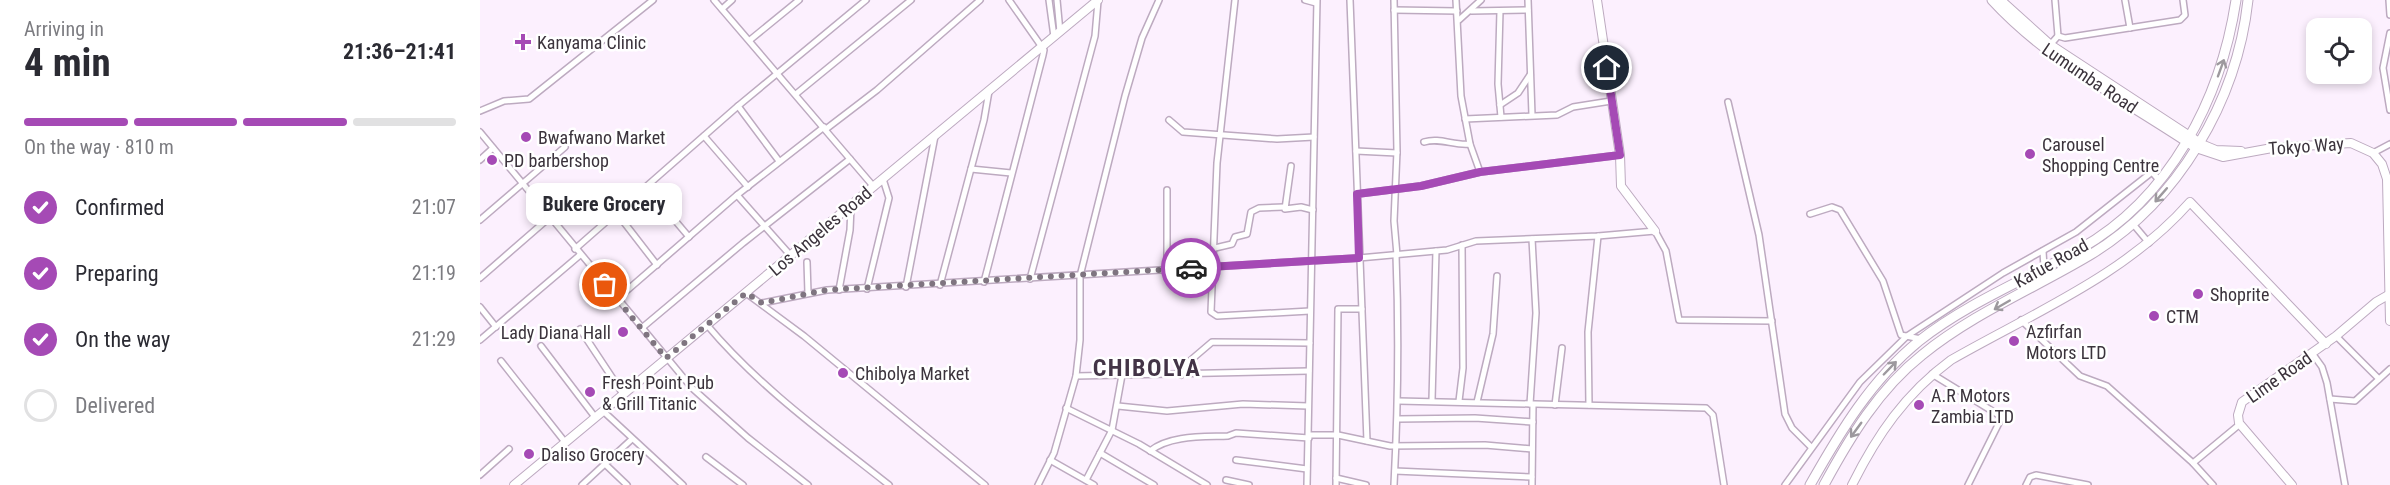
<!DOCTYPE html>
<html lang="en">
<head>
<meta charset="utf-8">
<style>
  body { margin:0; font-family:"Roboto Condensed",sans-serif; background:#f2f2f3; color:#2b2b33; height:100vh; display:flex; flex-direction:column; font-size:22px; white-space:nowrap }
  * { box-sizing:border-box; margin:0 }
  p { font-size:20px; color:#7c7c81 }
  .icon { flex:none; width:33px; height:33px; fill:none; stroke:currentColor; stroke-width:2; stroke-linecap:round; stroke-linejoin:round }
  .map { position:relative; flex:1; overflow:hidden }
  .sheet { display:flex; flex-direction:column; background:#fff; width:480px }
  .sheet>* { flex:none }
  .controls { position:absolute; left:1826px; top:18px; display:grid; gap:12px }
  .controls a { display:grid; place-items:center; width:66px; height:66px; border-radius:12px; background:#fff; box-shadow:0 3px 9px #0003; font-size:30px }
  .pin { position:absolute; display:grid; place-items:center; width:51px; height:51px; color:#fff; margin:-26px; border:3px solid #fff; border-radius:50%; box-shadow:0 2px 6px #0007 }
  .courier { position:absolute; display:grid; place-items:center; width:60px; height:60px; margin:-30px; border:4px solid #a54ab5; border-radius:50%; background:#fff; color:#222; box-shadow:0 2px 8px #0007 }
  .bubble { position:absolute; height:42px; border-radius:12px; background:#fff; box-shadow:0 3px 9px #0003; font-size:20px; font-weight:700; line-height:42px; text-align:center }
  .overview em { font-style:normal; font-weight:700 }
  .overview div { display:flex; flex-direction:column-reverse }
  .overview { display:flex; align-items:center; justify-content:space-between; height:102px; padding:0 24px }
  h1 { font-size:39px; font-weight:700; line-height:45px }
  .bar { display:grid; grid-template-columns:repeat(4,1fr); gap:9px 6px; align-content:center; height:72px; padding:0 24px }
  .bar i { height:8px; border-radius:4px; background:#e1e1e2 }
  .bar .active { background:#a54ab5 }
  .bar p { grid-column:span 4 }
  ol { padding:0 24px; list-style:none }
  li { display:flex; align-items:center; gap:18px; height:66px }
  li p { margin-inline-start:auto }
  li .icon { padding:6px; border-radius:50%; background:#a54ab5; color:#fff; stroke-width:4 }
  li:last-child { color:#7c7c81 }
  li i { width:33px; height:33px; border:3px solid #e1e1e2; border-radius:50% }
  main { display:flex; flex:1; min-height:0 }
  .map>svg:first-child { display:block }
</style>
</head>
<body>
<main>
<section class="sheet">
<div class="overview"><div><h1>4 min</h1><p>Arriving in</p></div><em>21:36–21:41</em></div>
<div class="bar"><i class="active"></i><i class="active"></i><i class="active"></i><i></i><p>On the way · 810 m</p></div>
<ol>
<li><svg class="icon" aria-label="check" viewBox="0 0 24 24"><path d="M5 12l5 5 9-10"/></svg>Confirmed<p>21:07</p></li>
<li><svg class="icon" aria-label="check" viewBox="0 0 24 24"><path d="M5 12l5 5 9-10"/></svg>Preparing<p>21:19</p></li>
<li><svg class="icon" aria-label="check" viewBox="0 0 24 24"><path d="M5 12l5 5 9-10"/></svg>On the way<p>21:29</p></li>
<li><i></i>Delivered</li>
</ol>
</section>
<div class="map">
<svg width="1910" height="485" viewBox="0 0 1910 485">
  <rect width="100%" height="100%" fill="#fcf0fe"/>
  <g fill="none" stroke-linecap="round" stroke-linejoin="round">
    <defs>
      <g id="street">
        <path d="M234 0 394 187"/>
        <path d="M569 0 574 37"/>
        <path d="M577 0 580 32"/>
        <path d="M755 0 737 163 731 312 737 316 830 311"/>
        <path d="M825 0 836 3"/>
        <path d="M870 0 887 441"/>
        <path d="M914 0 917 151 914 221 917 255"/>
        <path d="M976 0 981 96 990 144 1000 172"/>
        <path d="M1048 0 1052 115"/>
        <path d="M1575 0 1578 36"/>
        <path d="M1645 0 1650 28"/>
        <path d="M1909 0 1910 15"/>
        <path d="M242 9 252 0"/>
        <path d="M914 10 977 11"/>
        <path d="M991 11 1048 10"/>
        <path d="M1020 11 1018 84 1021 117"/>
        <path d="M979 20 1001 0"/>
        <path d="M1910 33 1903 68 1910 110"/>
        <path d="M270 40 319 0"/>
        <path d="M1569 46 1578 36 1585 38 1700 20 1705 15 1703 0"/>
        <path d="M316 94 431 0"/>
        <path d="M1248 102 1279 235 1305 414 1312 428 1331 447"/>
        <path d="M1020 105 1038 93 1050 75"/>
        <path d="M258 106 299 161"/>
        <path d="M0 111 24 101 49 99 173 0"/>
        <path d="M985 119 1077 115 1093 107 1131 101"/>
        <path d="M689 120 703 132 797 139 834 137"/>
        <path d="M346 129 397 90 500 0"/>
        <path d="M0 132 212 388 268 438 328 485"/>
        <path d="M224 136 268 187"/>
        <path d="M944 142C960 137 974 146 990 144"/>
        <path d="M876 151 917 153"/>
        <path d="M1893 153 1910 144"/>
        <path d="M0 160 13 148"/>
        <path d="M811 166 805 209 821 207 833 210"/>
        <path d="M491 169 531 173"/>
        <path d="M877 194 941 186 1000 172 1140 155"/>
        <path d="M257 195 311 256"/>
        <path d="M187 211 209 237"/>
        <path d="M136 212 177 265"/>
        <path d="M1330 214 1352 207 1360 210 1403 281 1421 335 1441 339"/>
        <path d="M0 220 85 147"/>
        <path d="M1653 224 1669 243"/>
        <path d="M735 248 752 244 755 237 767 234 771 212 779 208 804 207"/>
        <path d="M95 249 258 106 386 0"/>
        <path d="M1563 251 1564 268"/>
        <path d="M327 262 328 293"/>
        <path d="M687 270V190"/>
        <path d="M0 278 69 218"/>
        <path d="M550 279 615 36 618 1"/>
        <path d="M504 282 563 55 564 50 529 0"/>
        <path d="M460 285 504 120 509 91"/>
        <path d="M426 287 455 136"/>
        <path d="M387 289 409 198 403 179"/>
        <path d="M359 290 370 230 371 207"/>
        <path d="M266 293 324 336 505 485"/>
        <path d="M137 299 257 195 344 127"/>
        <path d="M282 303 347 290 879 258 967 250 996 241 1118 236 1175 231 1186 251 1199 320 1292 321"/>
        <path d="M0 307 16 327"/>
        <path d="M1541 320 1600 376 1627 386 1713 463 1733 485"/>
        <path d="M227 325C279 387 346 435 409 485"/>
        <path d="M163 327 263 243 370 159"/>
        <path d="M100 329 143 394"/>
        <path d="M1856 336 1899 379"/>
        <path d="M0 340 100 255"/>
        <path d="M61 346 115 417"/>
        <path d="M1832 353 1842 367 1847 383 1865 485"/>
        <path d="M21 361 85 442"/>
        <path d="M1452 374 1522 417 1488 485"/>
        <path d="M701 375 705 365 732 342 830 343"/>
        <path d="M596 376 829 371"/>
        <path d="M1850 399 1875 401 1910 369"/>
        <path d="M952 400 956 251"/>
        <path d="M918 401 1226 408 1233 415 1244 485"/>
        <path d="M979 401 983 368 982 245"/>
        <path d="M997 402 1013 334 1017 276"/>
        <path d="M1050 404 1056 313 1052 239"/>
        <path d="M1075 405 1082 348"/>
        <path d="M1109 405 1108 332 1118 236"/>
        <path d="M638 406 687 411 763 404 828 406"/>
        <path d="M586 408 659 444 727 485"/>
        <path d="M123 411 203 485"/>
        <path d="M918 419 995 418 1053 422"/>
        <path d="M829 435H858L910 446 1005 445 1052 449"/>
        <path d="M670 451C690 435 723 437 748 436L756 433 829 438"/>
        <path d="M620 453 674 485"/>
        <path d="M226 457 263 485"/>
        <path d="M570 460 614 485"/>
        <path d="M756 460 827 469"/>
        <path d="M1713 463 1760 424"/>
        <path d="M126 465 147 485"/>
        <path d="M915 471 1052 477"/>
        <path d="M0 475 29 449"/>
        <path d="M856 478 886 485"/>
        <path d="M606 480 632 430 642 375"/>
        <path d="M746 480 769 485"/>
        <path d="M102 485 152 439"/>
        <path d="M558 485 574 453 596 376 600 340V276L645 96 662 38 679 0"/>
        <path d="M827 485 837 0"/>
        <path d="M856 485 858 309H882"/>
        <path d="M914 485C918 408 919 332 916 255"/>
        <path d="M1052 485 1053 405"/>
        <path d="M1305 485 1380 382 1427 336 1523 273 1596 232 1672 172 1679 180"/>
        <path d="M1546 485 1550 477 1556 475 1608 485"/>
      </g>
      <g id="secondary">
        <path d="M1117 0 1140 155 1141 186 1175 231"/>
        <path d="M1719 143 1736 150 1761 151"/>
        <path d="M1716 148 1743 157 1792 148 1871 143 1893 153 1902 164 1907 179 1910 321"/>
        <path d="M34 485 618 0"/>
        <path d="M1372 485C1397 435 1425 394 1471 360 1553 313 1646 275 1710 202L1846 344"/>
        <path d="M1812 485 1759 423 1758 415 1762 402 1856 336 1896 302 1910 294"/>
      </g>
      <g id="primary">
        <path d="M1512 0C1568 61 1643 99 1712 145"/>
        <path d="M1520 0 1570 45 1715 140"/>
        <path d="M1330 485C1360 432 1391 380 1439 341 1487 303 1547 279 1600 249 1690 198 1741 99 1756 0"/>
        <path d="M1344 485C1370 437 1399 389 1442 355 1492 314 1555 288 1610 255 1698 202 1757 101 1768 0"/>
      </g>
    </defs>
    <use href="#street" stroke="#bdaac0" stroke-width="8"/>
    <use href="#secondary" stroke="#bdaac0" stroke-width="10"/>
    <use href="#primary" stroke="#bdaac0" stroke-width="11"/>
    <use href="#street" stroke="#fff" stroke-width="5"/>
    <use href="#secondary" stroke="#fff" stroke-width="8"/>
    <use href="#primary" stroke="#fff" stroke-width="9"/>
  </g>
  <defs><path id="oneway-shaft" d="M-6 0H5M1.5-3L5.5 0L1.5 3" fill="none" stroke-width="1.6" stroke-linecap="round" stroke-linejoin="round" transform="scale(1.5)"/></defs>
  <g stroke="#9d999e">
    <use href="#oneway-shaft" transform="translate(1741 68) rotate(-70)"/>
    <use href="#oneway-shaft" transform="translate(1681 195) rotate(131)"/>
    <use href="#oneway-shaft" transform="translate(1522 305) rotate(150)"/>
    <use href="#oneway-shaft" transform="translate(1410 368) rotate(-46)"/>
    <use href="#oneway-shaft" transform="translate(1376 430) rotate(126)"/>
  </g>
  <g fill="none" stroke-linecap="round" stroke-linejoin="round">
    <path stroke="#7f7580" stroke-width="6" stroke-dasharray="0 10.8" d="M125 285 186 358 266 293 282 303 347 290 711 268"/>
    <path stroke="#a54ab5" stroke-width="8" d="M711 268 879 258 877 194 941 186 1000 172 1140 155 1127 68"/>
  </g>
  <g fill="#a54ab5" stroke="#fff" stroke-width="2">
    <path d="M40 33h6v6h6v6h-6v6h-6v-6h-6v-6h6z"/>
    <circle cx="46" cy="137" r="6"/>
    <circle cx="1550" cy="154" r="6"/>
    <circle cx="12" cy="160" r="6"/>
    <circle cx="1718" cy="294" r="6"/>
    <circle cx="1674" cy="316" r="6"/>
    <circle cx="143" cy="332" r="6"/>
    <circle cx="1534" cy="341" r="6"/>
    <circle cx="363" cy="373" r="6"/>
    <circle cx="110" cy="392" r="6"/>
    <circle cx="1439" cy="405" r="6"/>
    <circle cx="49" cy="454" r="6"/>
  </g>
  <g text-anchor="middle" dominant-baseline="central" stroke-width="5" stroke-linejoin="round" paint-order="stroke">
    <g font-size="18" fill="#3b333c" stroke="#fff" text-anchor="start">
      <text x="57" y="42">Kanyama Clinic</text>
      <text x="58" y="137">Bwafwano Market</text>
      <text x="1562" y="144">Carousel<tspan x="1562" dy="21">Shopping Centre</tspan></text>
      <text x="24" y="160">PD barbershop</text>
      <text x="1730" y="294">Shoprite</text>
      <text x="1686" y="316">CTM</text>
      <text x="1546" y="331">Azfirfan<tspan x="1546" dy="21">Motors LTD</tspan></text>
      <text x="131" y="332" text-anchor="end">Lady Diana Hall</text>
      <text x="375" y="373">Chibolya Market</text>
      <text x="122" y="382">Fresh Point Pub<tspan x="122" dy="21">&amp; Grill Titanic</tspan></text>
      <text x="1451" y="395">A.R Motors<tspan x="1451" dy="21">Zambia LTD</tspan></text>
      <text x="61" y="454">Daliso Grocery</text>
    </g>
    <g font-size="18" fill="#3b333c" stroke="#fff">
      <text transform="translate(1610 78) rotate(34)">Lumumba Road</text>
      <text transform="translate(1826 146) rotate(-4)">Tokyo Way</text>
      <text transform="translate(340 231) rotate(-40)">Los Angeles Road</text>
      <text transform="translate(1571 263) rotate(-29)">Kafue Road</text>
      <text transform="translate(1799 377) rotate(-35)">Lime Road</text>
    </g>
    <g font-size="24" font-weight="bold" letter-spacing="1.5" fill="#433446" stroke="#fff">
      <text x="667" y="368">CHIBOLYA</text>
    </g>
  </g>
</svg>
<div class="controls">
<a><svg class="icon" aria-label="locate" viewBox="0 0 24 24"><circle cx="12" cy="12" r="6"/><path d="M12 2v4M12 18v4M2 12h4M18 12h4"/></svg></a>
</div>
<div class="pin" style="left:125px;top:285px;background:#ea580c"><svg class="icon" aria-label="bag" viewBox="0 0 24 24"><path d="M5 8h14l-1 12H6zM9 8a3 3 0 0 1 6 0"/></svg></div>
<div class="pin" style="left:1127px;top:68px;background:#1f2937"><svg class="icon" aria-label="home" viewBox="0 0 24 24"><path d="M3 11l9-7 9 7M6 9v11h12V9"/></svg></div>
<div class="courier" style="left:711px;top:268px"><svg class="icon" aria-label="car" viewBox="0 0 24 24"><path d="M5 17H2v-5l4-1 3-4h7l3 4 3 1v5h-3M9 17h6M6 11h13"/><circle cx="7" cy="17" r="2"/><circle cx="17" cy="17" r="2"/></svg></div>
<div class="bubble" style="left:46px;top:183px;width:156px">Bukere Grocery</div>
</div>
</main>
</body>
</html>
